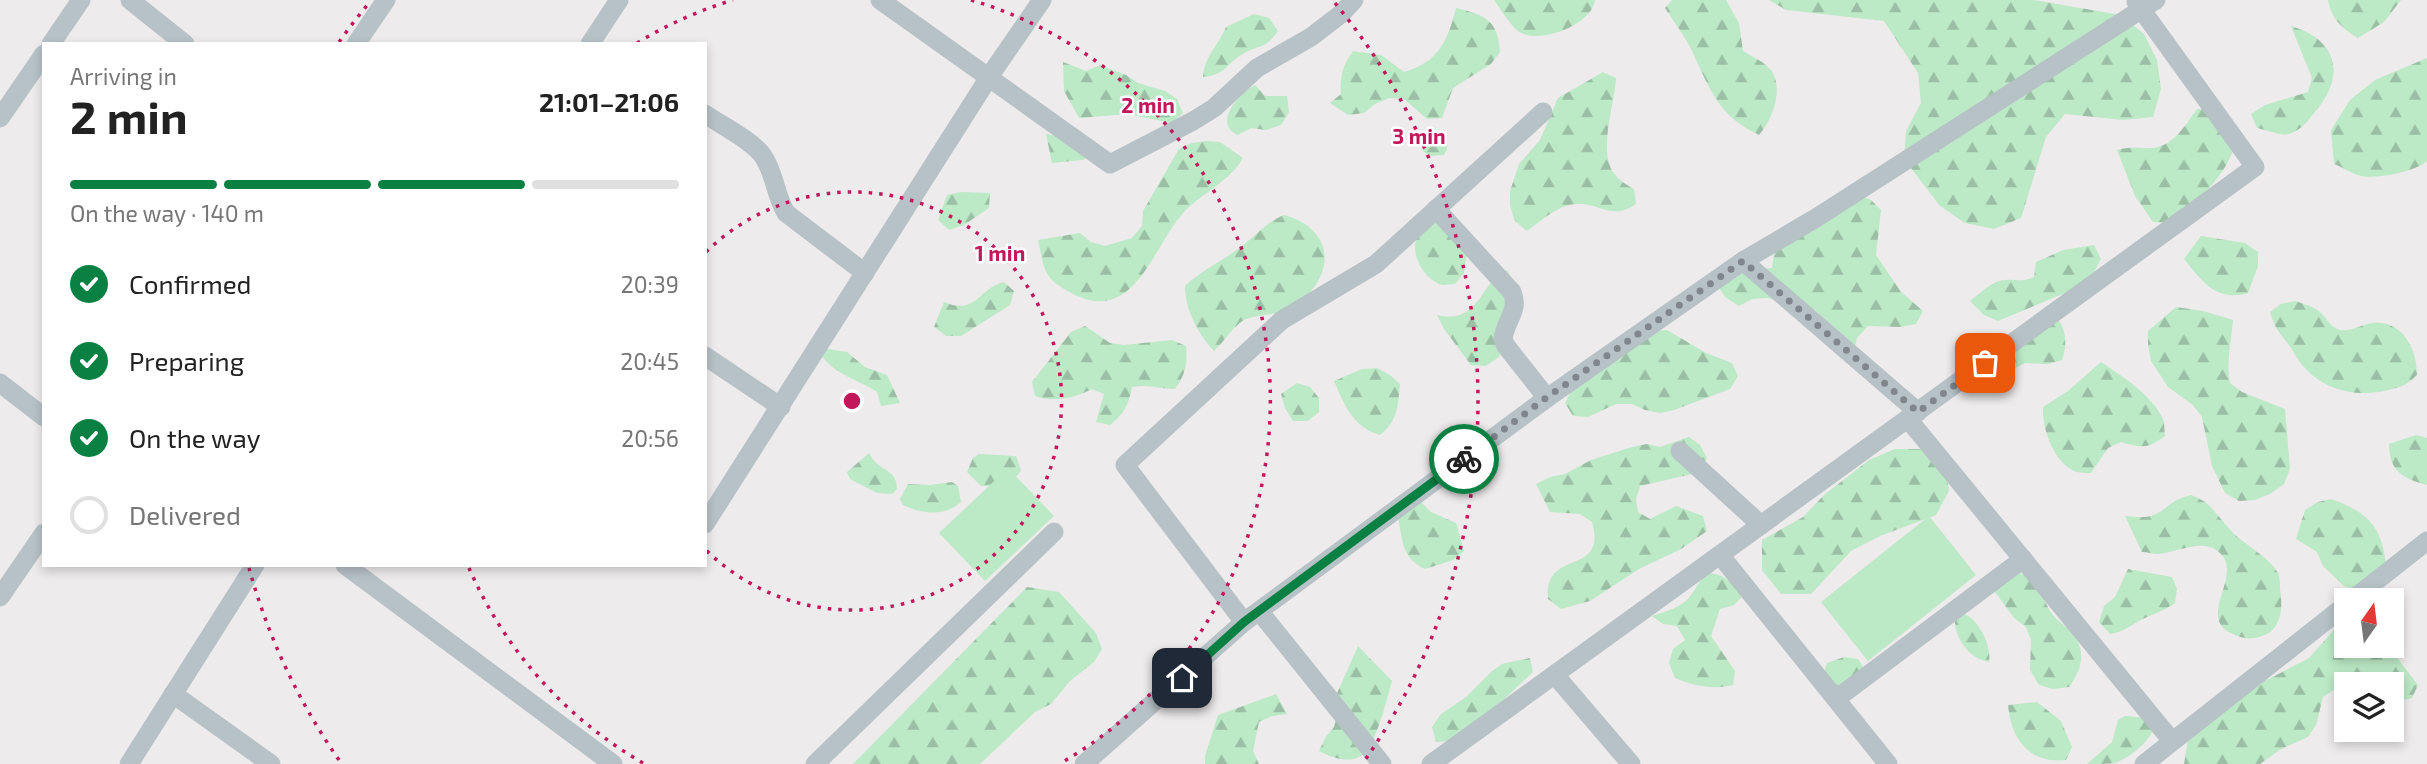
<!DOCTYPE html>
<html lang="en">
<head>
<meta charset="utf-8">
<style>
  body { margin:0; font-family:"Exo 2",sans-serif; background:#f2f2f2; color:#222; height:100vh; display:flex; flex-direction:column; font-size:26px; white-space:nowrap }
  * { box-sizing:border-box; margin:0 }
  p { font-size:23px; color:#767676 }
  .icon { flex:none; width:38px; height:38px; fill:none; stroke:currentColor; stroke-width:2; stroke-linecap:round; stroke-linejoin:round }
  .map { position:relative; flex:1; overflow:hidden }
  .panel { position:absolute; left:42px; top:42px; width:665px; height:525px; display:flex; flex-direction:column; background:#fff; border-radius:0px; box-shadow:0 4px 10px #0003 }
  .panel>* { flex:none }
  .needle { width:46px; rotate:14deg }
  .tools { position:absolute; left:2334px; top:588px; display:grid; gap:14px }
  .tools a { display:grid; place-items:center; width:70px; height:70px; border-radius:0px; background:#fff; box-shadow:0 4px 10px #0003; font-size:35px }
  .pin { position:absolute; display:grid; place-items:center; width:60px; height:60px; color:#fff; margin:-30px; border-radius:14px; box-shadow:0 4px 10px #0006 }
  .courier { position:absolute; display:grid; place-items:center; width:70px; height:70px; margin:-35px; border:5px solid #0b8043; border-radius:50%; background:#fff; color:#222; box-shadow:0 2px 9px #0007 }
  .summary em { font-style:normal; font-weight:700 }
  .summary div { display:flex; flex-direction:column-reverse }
  .summary { display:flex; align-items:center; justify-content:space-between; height:119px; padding:0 28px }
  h1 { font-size:46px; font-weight:700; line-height:52px }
  .bar { display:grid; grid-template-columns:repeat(4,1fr); gap:10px 7px; align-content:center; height:84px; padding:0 28px }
  .bar i { height:9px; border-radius:5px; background:#e0e0e0 }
  .bar .active { background:#0b8043 }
  .bar p { grid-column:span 4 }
  ol { padding:0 28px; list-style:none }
  li { display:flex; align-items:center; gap:21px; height:77px }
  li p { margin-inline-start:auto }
  li .icon { padding:7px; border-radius:50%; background:#0b8043; color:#fff; stroke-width:4 }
  li:last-child { color:#767676 }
  li i { width:38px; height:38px; border:4px solid #e0e0e0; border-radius:50% }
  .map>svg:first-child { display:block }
</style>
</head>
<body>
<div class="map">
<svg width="2427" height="764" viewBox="0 0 2427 764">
  <defs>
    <pattern id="forest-firs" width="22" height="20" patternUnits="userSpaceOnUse" patternTransform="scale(1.75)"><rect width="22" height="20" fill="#bce9c6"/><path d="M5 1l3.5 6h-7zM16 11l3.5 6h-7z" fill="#9bbfa4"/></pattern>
  </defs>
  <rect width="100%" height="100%" fill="#eeebec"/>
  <g fill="url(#forest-firs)">
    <path d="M1494 0H1595C1592 25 1538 46 1518 31 1509 24 1501 9 1494 0Z"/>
    <path d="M1672 0H1726L1739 23 1743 51C1751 56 1761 60 1768 67 1786 84 1773 120 1759 135 1718 116 1710 89 1692 51 1685 36 1674 22 1665 8Z"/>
    <path d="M1769 0H2034L2121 15 2144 34 2157 60 2161 89 2153 117 2123 120 2065 114 2046 137 2021 218 1994 229 1965 223 1940 206 1904 159 1906 131 1921 103 1918 73 1884 21 1786 10Z"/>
    <path d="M2328 0H2401L2384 22 2358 38C2342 29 2331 18 2328 0Z"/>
    <path d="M1456 8C1485 15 1498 20 1500 52L1491 64 1453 88 1442 118 1427 119 1404 99 1389 98 1375 104 1364 113 1348 115 1330 103 1341 94C1340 76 1342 66 1353 51L1381 55 1404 72C1439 62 1448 40 1456 8Z"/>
    <path d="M1254 14 1269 18 1278 31C1264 51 1258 44 1241 55 1224 66 1227 74 1203 77 1204 57 1218 46 1226 27Z"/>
    <path d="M2291 26C2339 40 2346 77 2314 113 2307 122 2301 130 2289 134 2280 136 2267 130 2257 128L2251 114 2265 105 2308 92 2312 78Z"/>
    <path d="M2427 58V161C2415 172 2377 179 2361 176 2352 174 2342 167 2334 164L2331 130 2350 100 2375 80Z"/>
    <path d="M1063 62 1086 71 1100 65 1126 75 1138 83 1165 91 1177 99 1183 113 1171 123 1128 114 1079 118 1064 91Z"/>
    <path d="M1603 72 1616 78C1615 104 1598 149 1613 172 1618 180 1627 185 1634 189L1636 204C1611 221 1602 203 1577 204 1559 204 1541 221 1527 231L1515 221 1510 206V191L1519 164 1540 140 1558 98Z"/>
    <path d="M1255 85 1265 96H1287L1289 112 1281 125 1266 130 1251 128 1238 135C1212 124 1239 93 1255 85Z"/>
    <path d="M2197 109 2210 110 2235 145C2224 180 2196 202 2168 223L2153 222 2135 196 2117 150C2127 147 2134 148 2145 148 2172 150 2183 128 2197 109Z"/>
    <path d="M1438 130C1446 139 1451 144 1444 155L1429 156 1423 151V137Z"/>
    <path d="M1046 134 1060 137 1095 152 1083 160 1052 163Z"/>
    <path d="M1206 141 1220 142 1243 158C1229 182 1203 192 1184 212 1153 245 1135 326 1073 294 1043 278 1045 272 1038 240L1080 233 1091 242 1105 246 1132 238 1142 226 1143 211 1179 149 1192 143Z"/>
    <path d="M961 192 990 193 989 208 964 225 949 230 938 220 947 195Z"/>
    <path d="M1857 194 1871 200 1881 210 1876 255 1901 292 1923 311 1916 324 1900 327 1868 326 1857 338 1854 351 1815 310 1767 298 1752 299 1739 306 1725 297 1717 285 1743 271 1772 268 1774 253Z"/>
    <path d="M1439 214 1468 243 1464 273 1455 284C1450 284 1443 286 1439 284 1423 277 1410 254 1417 238 1420 229 1432 221 1439 214Z"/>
    <path d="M1284 215C1323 225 1338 259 1311 291 1305 299 1300 305 1291 309 1277 316 1258 313 1244 320 1232 327 1225 341 1214 351 1198 334 1185 309 1185 286 1204 268 1229 258 1248 241 1261 230 1268 222 1284 215Z"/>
    <path d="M2201 236 2245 243 2258 252V266L2248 293C2216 302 2203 282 2184 259Z"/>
    <path d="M2094 245 2101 259 2094 272 2072 290 1998 321 1984 315 1970 301C1981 293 1991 281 2005 280 2019 279 2020 283 2034 277L2036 262 2063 250Z"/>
    <path d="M1507 270 1514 283 1499 357 1486 366 1471 365 1444 329 1437 315C1481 325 1478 283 1507 270Z"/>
    <path d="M1004 282 1014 291 1010 305 961 336H946L934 327 944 302C977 316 978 288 1004 282Z"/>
    <path d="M2295 301C2304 304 2313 306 2320 312 2328 319 2329 327 2341 330 2351 332 2362 324 2373 323 2403 320 2417 350 2417 375 2405 387 2400 387 2384 391 2355 397 2324 390 2304 367 2298 361 2294 352 2289 345 2278 330 2276 331 2270 312L2281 304Z"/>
    <path d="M2176 307 2203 311 2233 320C2231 342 2226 363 2230 383L2242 392 2285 409 2290 469 2284 484 2270 494 2255 500 2239 501 2225 493 2212 466 2202 417 2193 405 2168 387 2151 361 2148 346V331Z"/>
    <path d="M2057 319C2067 329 2067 347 2062 360L2048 364 2025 363 2006 373 2000 369 1997 362Z"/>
    <path d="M1085 326 1110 343 1124 345 1172 340 1186 346C1188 364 1185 375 1175 389 1160 389 1148 384 1132 387 1129 404 1124 414 1110 425L1096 422 1104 394 1092 389C1074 398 1055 403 1035 396L1032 382 1071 332Z"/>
    <path d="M1667 330 1706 353 1732 363 1738 376 1730 389 1674 410 1660 413 1645 410 1632 404H1616L1588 417 1573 416 1565 403 1578 378 1652 331Z"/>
    <path d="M822 348 847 352 865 367 887 375 900 403 881 406 877 392C858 379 836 376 821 355Z"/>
    <path d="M2101 362C2123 377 2151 394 2163 419 2165 424 2164 431 2165 436 2148 449 2141 448 2121 442L2108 448 2091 473C2086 473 2079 473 2074 471 2053 461 2042 428 2043 407L2068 391Z"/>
    <path d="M1377 368 1390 375 1400 384C1398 405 1398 421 1380 435 1353 427 1345 406 1334 381L1362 369Z"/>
    <path d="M1297 383 1310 387 1319 398V412L1308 421H1293L1285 408 1281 394Z"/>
    <path d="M2416 435 2427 438V485C2403 479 2389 471 2389 444Z"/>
    <path d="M1689 437 1700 445 1707 458 1701 472 1640 486 1636 499 1638 512 1650 519 1676 506 1703 516 1707 531 1681 549 1639 569 1590 601 1561 609 1548 599C1543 547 1608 578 1592 522L1580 514 1550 512 1536 484 1550 477 1565 474 1591 460 1632 447 1647 444 1660 447Z"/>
    <path d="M1895 449H1923L1945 464 1949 491 1936 515 1880 536 1851 551 1811 594H1781L1762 570V540L1803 517 1824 495 1869 460Z"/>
    <path d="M869 453C871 456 873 460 876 463 886 471 897 473 897 489L892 494 877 493 850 479 847 472Z"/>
    <path d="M979 454 1016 456 1021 470C1013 485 996 486 981 486L967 472 973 458Z"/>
    <path d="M952 482 958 486 961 502C945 517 922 514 903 505L900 499 908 484 930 485Z"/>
    <path d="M2191 495C2196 497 2201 499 2205 502 2216 511 2224 524 2234 534 2246 545 2271 559 2278 573 2280 577 2280 585 2280 589 2283 608 2282 632 2259 637 2250 640 2241 638 2233 634 2193 618 2249 571 2216 550 2201 539 2175 553 2158 554 2153 554 2147 552 2142 552L2125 516C2167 522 2159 503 2191 495Z"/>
    <path d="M2331 499C2377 515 2385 535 2387 581L2378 593 2361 592 2344 586 2323 566 2317 552 2296 539 2305 510 2318 502Z"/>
    <path d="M1421 502 1431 512 1456 523 1464 551 1453 560 1425 569C1402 558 1403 542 1398 518Z"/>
    <path d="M2128 569 2172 577 2177 589 2175 603C2165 610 2156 613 2145 618 2131 624 2125 632 2110 634L2099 622 2104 606 2115 597Z"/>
    <path d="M1708 572 1722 576 1745 593 1734 605 1720 609 1711 636 1735 671 1733 685C1713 690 1694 686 1675 678L1669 663 1673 649 1685 640 1677 626 1663 624 1652 616C1666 611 1682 608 1691 595 1698 586 1699 580 1708 572Z"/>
    <path d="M2015 572C2045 579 2038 594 2052 614 2057 621 2066 626 2072 633 2087 651 2082 670 2069 687L2053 689 2039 685 2030 670 2031 640 2026 627 2014 618 1990 585Z"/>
    <path d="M1027 587 1059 592 1096 633 1102 649 1094 662 1070 681 1051 704 1035 712 980 764H853Z"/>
    <path d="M1964 614C1979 619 1992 647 1989 662 1969 659 1953 637 1955 616Z"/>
    <path d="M2340 623H2347V646H2388L2418 685 2412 698 2398 701 2392 694V684H2347V688L2335 689 2323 697 2316 725 2308 737 2281 749 2260 764H2184L2188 740 2255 686 2309 658Z"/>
    <path d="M1358 646 1392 681C1387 698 1376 747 1361 756 1347 764 1331 757 1319 751L1325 738 1334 727 1337 714 1334 700Z"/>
    <path d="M1844 657 1858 659 1866 671 1844 691 1826 677 1825 670 1827 663Z"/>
    <path d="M1530 658 1533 672 1501 702 1450 741 1436 742 1432 727 1441 714 1466 697 1491 672 1502 664Z"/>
    <path d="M1276 694 1287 714 1272 716 1259 722 1253 751 1259 764H1205V756L1218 715Z"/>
    <path d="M2037 702 2061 721 2072 747 2066 760C2029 764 2011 739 2008 705Z"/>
    <path d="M2125 716 2148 718 2153 730C2147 744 2129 758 2115 763 2108 764 2096 764 2087 764L2112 742 2118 720Z"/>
  </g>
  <g fill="#bce9c6">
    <path d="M1008 468 1054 516 985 581 939 533Z"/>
    <path d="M1929 516 1976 575 1868 661 1821 602Z"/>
  </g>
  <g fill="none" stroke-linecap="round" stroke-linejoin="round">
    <g stroke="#b7c2c7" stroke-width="19">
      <path d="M130 0 185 44"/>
      <path d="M880 0 1110 164 1193 121 1214 108 1257 68 1311 37 1341 14 1354 0"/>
      <path d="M51 44 81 0"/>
      <path d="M356 44 386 0"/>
      <path d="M590 44 619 0"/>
      <path d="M705 114C721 125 753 141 763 156 775 173 775 195 786 213L865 273"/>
      <path d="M0 118 44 54"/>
      <path d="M1436 209 1512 292C1520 310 1505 321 1503 339L1506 346 1547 398"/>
      <path d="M1743 261 1918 412"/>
      <path d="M705 356 781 407"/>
      <path d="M0 383 44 417"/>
      <path d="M1908 419 2172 741"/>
      <path d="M1680 451 1761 525"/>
      <path d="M705 524 991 74 1042 0"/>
      <path d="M1720 555 1888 764"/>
      <path d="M345 565 613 764"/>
      <path d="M0 597 44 533"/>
      <path d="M2352 600 2427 541"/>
      <path d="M1259 611 1382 764"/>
      <path d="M1244 622 1125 465 1282 320 1376 264 1543 112"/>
      <path d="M1555 675 1631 764"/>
      <path d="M173 694 271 764"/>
      <path d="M1836 699 2023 559"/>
      <path d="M129 764 255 565"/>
      <path d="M815 764 1054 532"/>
      <path d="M1084 764 1244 622 1547 398 1743 261 1816 218 2156 0"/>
      <path d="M1431 764 2255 167 2136 2"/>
      <path d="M2144 764 2347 604"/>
    </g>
  </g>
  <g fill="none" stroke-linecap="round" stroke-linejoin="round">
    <path stroke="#80878b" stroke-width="7" stroke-dasharray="0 12.6" d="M1464 459 1546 398 1743 261 1918 412 1985 363"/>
    <path stroke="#0b8043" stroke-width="9" d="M1182 678 1244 622 1464 459"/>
  </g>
  <g fill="none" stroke="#c2185b" stroke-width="3.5" stroke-dasharray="3.5 7">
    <path d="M706 252A209 209 0 1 1 706 550"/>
    <path d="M643 763A418 418 0 0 1 469 568M637 43A418 418 0 0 1 733 0M971 0A418 418 0 0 1 1061 763"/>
    <path d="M339 760A626 626 0 0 1 249 568M339 42A626 626 0 0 1 369 3M1335 3A626 626 0 0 1 1365 760"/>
  </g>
  <circle cx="852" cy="401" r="10" fill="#c2185b" stroke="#fff" stroke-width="3.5"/>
  <g font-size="21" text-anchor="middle" font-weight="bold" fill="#c2185b" stroke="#fff" stroke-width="5" stroke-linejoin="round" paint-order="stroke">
    <text x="1148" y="113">2 min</text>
    <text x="1419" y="144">3 min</text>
    <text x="1000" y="261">1 min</text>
  </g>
</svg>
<div class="tools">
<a><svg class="needle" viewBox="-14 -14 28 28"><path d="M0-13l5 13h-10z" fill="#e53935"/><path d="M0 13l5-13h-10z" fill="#767676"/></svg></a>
<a><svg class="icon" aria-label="layers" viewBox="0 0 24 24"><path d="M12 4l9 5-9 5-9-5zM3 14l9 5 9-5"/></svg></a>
</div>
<div class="pin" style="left:1985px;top:363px;background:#ea580c"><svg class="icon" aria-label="bag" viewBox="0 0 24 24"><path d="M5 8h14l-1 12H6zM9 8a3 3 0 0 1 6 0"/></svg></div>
<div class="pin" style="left:1182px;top:678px;background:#1f2937"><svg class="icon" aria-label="home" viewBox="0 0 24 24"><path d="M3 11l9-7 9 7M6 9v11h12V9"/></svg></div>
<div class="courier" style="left:1464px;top:459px"><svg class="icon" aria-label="bike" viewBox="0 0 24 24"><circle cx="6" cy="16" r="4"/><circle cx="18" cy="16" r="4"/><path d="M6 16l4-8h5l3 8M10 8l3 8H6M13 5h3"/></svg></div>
<section class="panel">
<div class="summary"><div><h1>2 min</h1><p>Arriving in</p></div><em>21:01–21:06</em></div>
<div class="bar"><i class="active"></i><i class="active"></i><i class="active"></i><i></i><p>On the way · 140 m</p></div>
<ol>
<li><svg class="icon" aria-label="check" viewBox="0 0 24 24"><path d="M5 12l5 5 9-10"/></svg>Confirmed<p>20:39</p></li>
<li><svg class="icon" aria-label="check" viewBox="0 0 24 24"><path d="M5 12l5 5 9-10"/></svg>Preparing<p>20:45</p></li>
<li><svg class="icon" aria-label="check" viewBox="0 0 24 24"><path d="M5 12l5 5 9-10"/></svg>On the way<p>20:56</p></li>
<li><i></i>Delivered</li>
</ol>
</section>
</div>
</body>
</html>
